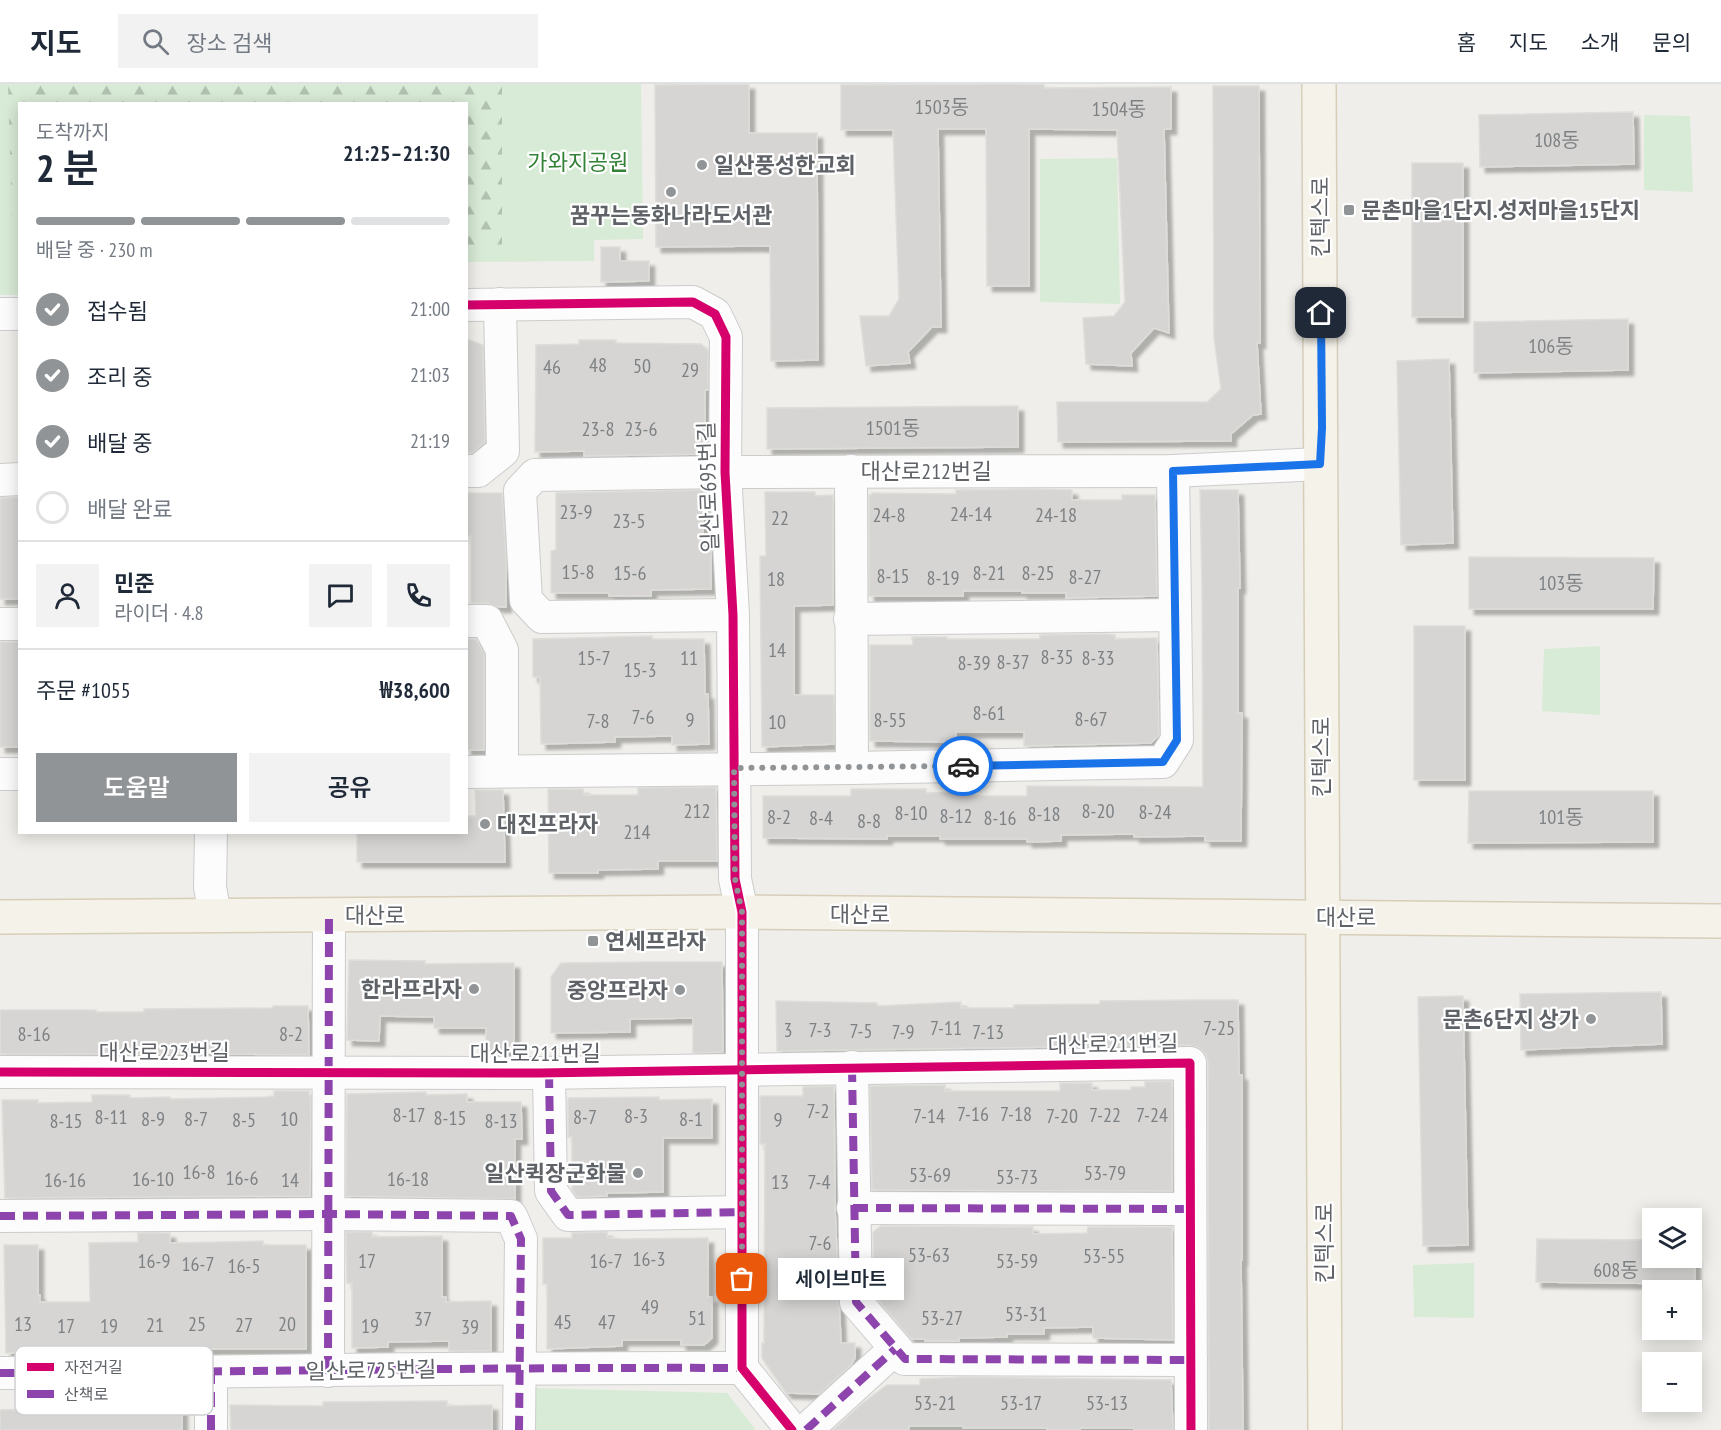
<!DOCTYPE html>
<html lang="ko">
<head>
<meta charset="utf-8">
<style>
  body { margin:0; font-family:"PT Sans Narrow","Noto Sans KR",sans-serif; background:#f2f2f3; color:#1f2937; height:100vh; display:flex; flex-direction:column; font-size:22px; white-space:nowrap }
  * { box-sizing:border-box; margin:0 }
  p { font-size:20px; color:#747a83 }
  .icon { flex:none; width:33px; height:33px; fill:none; stroke:currentColor; stroke-width:2; stroke-linecap:round; stroke-linejoin:round }
  .map { position:relative; flex:1; overflow:hidden }
  .drawer { position:absolute; left:18px; top:18px; width:450px; height:732px; display:flex; flex-direction:column; background:#fff; border-radius:0px; box-shadow:0 3px 15px #0003 }
  .drawer>* { flex:none }
  .tools { position:absolute; left:1642px; top:1124px; display:grid; gap:12px }
  .tools a { display:grid; place-items:center; width:60px; height:60px; border-radius:0px; background:#fff; box-shadow:0 3px 15px #0003; font-size:30px }
  .pin { position:absolute; display:grid; place-items:center; width:51px; height:51px; color:#fff; margin:-26px; border-radius:12px; box-shadow:0 3px 9px #0006 }
  .courier { position:absolute; display:grid; place-items:center; width:60px; height:60px; margin:-30px; border:4px solid #1a73e8; border-radius:50%; background:#fff; color:#222; box-shadow:0 2px 8px #0007 }
  .bubble { position:absolute; height:42px; border-radius:0px; background:#fff; box-shadow:0 3px 15px #0003; font-size:20px; font-weight:600; line-height:42px; text-align:center }
  .overview em { font-style:normal; font-weight:600 }
  .overview div { display:flex; flex-direction:column-reverse }
  .overview { display:flex; align-items:center; justify-content:space-between; height:102px; padding:0 18px }
  h1 { font-size:39px; font-weight:600; line-height:45px }
  .bar { display:grid; grid-template-columns:repeat(4,1fr); gap:9px 6px; align-content:center; height:72px; padding:0 18px }
  .bar i { height:8px; border-radius:4px; background:#e0e1e3 }
  .bar .selected { background:#919496 }
  .bar p { grid-column:span 4 }
  .line { display:flex; align-items:center; gap:15px; padding:0 18px; border-top:2px solid #e0e1e3 }
  .line div { flex:1 }
  .round { display:grid; place-items:center; flex:none; width:63px; height:63px; border-radius:0px; background:#f2f2f3 }
  ol { padding:0 18px; list-style:none }
  li { display:flex; align-items:center; gap:18px; height:66px }
  li p { margin-inline-start:auto }
  li .icon { padding:6px; border-radius:50%; background:#919496; color:#fff; stroke-width:4 }
  li:last-child { color:#747a83 }
  li i { width:33px; height:33px; border:3px solid #e0e1e3; border-radius:50% }
  .cta { display:flex; gap:12px; margin-top:auto; padding:12px 18px }
  .cta a { flex:1; height:69px; border-radius:0px; background:#919496; color:#fff; font-size:24px; font-weight:600; line-height:69px; text-align:center }
  .cta a+a { background:#f2f2f3; color:#1f2937 }
  header { display:flex; align-items:center; gap:36px; box-sizing:border-box; height:84px; padding:0 30px; background:#fff; border-bottom:2px solid #e0e1e3 }
  header strong { font-size:28px }
  nav { display:flex; gap:33px; margin-inline-start:auto; font-size:21px }
  .search { width:420px; height:54px; background:#f2f2f3; display:flex; align-items:center; gap:15px; box-sizing:border-box; padding:0 21px; border-radius:0px; color:#747a83; font-size:22px }
  .map>svg:first-child { display:block }
</style>
</head>
<body>
<header>
<strong>지도</strong>
<div class="search"><svg class="icon" aria-label="search" viewBox="0 0 24 24"><circle cx="10" cy="10" r="6"/><path d="M15 15l6 6"/></svg>장소 검색</div>
<nav><a>홈</a><a>지도</a><a>소개</a><a>문의</a></nav>
</header>
<div class="map">
<svg width="1721" height="1346" viewBox="0 0 1721 1346">
  <defs>
    <pattern id="forest-firs" width="22" height="20" patternUnits="userSpaceOnUse" patternTransform="scale(1.5)"><rect width="22" height="20" fill="#d8ebd6"/><path d="M5 1l3.5 6h-7zM16 11l3.5 6h-7z" fill="#b2c2b1"/></pattern>
    <filter id="shadow"><feDropShadow dx="5.5" dy="5.5" stdDeviation="1.5" flood-color="#0004"/></filter>
  </defs>
  <rect width="100%" height="100%" fill="#efeeea"/>
  <g fill="#d8ebd6">
    <path d="M0 0H641L643 155 594 156V177L467 178 466 20H20L19 211H0Z"/>
    <path d="M1644 31 1690 32 1693 108 1644 106Z"/>
    <path d="M1117 74 1120 220 1040 218V75Z"/>
    <path d="M1600 562V631L1542 627 1544 565Z"/>
    <path d="M1474 1179V1234L1414 1233 1413 1181Z"/>
    <path d="M532 1304 727 1309 756 1346H533Z"/>
  </g>
  <path fill="url(#forest-firs)" d="M8 0H502V163L467 164 466 20H20L19 143 12 136Z"/>
  <g fill="#d6d5d3" stroke="#deddd9" stroke-width="1.5" filter="url(#shadow)">
    <path d="M749 0V49H817L818 276 771 277 770 162 656 163 655 1Z"/>
    <path d="M1044 0V4L1171 3V45H1164L1169 249 1154 244 1131 269 1132 282 1086 280 1083 234 1114 232 1125 218 1117 46 1029 45V202H987L986 45H938L941 243H932L908 268 910 279 866 282 860 232H889L899 215 893 46H841V1Z"/>
    <path d="M1213 2H1259L1260 259H1257L1261 330 1253 331 1231 350V357L1058 358 1057 318H1207L1221 305 1214 254Z"/>
    <path d="M1633 28 1634 80 1480 83 1479 31Z"/>
    <rect x="1412" y="79" width="51" height="154"/>
    <path d="M601 163H620V177H649V197L601 198Z"/>
    <path d="M1628 235V286L1474 289V238Z"/>
    <path d="M466 255 483 261 485 358 472 369H466Z"/>
    <path d="M579 256H616V259L701 260 708 266V306H705V370L584 372V367L535 368 536 261 579 260Z"/>
    <path d="M1449 275 1453 459 1401 461 1397 277Z"/>
    <path d="M1018 322V363L767 365V324Z"/>
    <path d="M1029 405 1072 406V416H1122V411H1155L1157 512 1066 514V509H1022V507H963V512H869V411H872V409L956 410V406Z"/>
    <path d="M703 406V462H711V505L651 506V512H609V509H551V467L556 466V409Z"/>
    <path d="M1200 406H1238L1240 504H1238V629H1242L1241 757H1205V752L1134 753V750L1061 751V757L1027 758V755H940V752H887V755L763 754V712H851V705H926V709L973 708V712H1027V702L1203 703 1202 504Z"/>
    <path d="M765 408H815V412L833 411V521L794 522V611H834V660L762 663 760 472H766Z"/>
    <path d="M466 409H502L506 472V523H498L487 519H471V452H466Z"/>
    <path d="M19 413 20 515H0V414Z"/>
    <path d="M1469 473 1654 474 1653 525H1469Z"/>
    <rect x="1414" y="542" width="51" height="154"/>
    <path d="M1105 550 1115 551V555L1157 554 1159 651 1151 659 1024 662V648H956V658L870 657V561H913L912 553H947V555H1040V551Z"/>
    <path d="M652 552V555H704L705 610H708L709 660 672 661V652L615 653V658L541 660 540 593H533V555Z"/>
    <path d="M466 555H476L484 570V666H466Z"/>
    <rect x="0" y="558" width="20" height="105"/>
    <path d="M716 703 717 777H658V785L598 786V789H549L548 705H583L584 711H638V704Z"/>
    <path d="M475 706H503L505 778H357V748H466V732H476Z"/>
    <path d="M1469 707H1653V758L1468 759Z"/>
    <path d="M349 876 425 877V880L514 879V957L506 969H486V944H434V933L380 932 379 957 347 956Z"/>
    <path d="M647 878H722L723 968 693 969V934L630 935V948L551 949V893L561 879Z"/>
    <path d="M1661 908 1662 960 1521 966 1520 910Z"/>
    <path d="M1463 912 1468 1161 1423 1162 1418 913Z"/>
    <path d="M1200 916H1238L1239 991H1242V1176H1241L1243 1346H1209L1208 979 1206 970 1199 964 1190 961 777 967 776 917 877 919V922L961 918V924H1014V921L1100 920V917Z"/>
    <path d="M273 922H308L309 971 228 970V968L175 970H0V926H96V928H144V925L273 924Z"/>
    <path d="M1172 997V1107L872 1106 870 1002 945 1001V1007H1060V999H1092V1006H1131V1003H1145V998Z"/>
    <path d="M834 1002 835 1125 841 1259H855V1274L851 1281 819 1310 786 1309 762 1274V1259H764L765 1060H760V1012H803V1003Z"/>
    <path d="M274 1007H309V1012H311L310 1112 5 1114 2 1016H38V1019L92 1018V1011H130V1014L170 1013V1015L266 1013 274 1012Z"/>
    <path d="M426 1008V1011L467 1010V1018H521L522 1055H515V1115L346 1112 347 1010Z"/>
    <path d="M659 1013V1016L712 1015V1054H663V1108L607 1109V1112L577 1113 572 1105V1053H568V1014Z"/>
    <path d="M881 1142 1033 1143V1150L1087 1149 1088 1143H1172L1173 1256 1093 1254V1243L1044 1244V1250H1007V1253L959 1254V1257H925V1255H911L879 1217 874 1204 873 1148Z"/>
    <path d="M346 1148H372V1153L442 1152V1213H446V1218L491 1217V1267H449V1257L388 1258V1263L352 1264V1199H347Z"/>
    <path d="M607 1148V1154L623 1155 708 1154V1213H712V1254L704 1261H681V1256H622V1262L547 1265V1200H543V1154H572V1149Z"/>
    <path d="M138 1149H170V1159L263 1157V1161H306V1265H211V1268H183V1266H138V1264H82V1266L6 1269 4 1161H38V1211H40V1218H90L89 1159 138 1158Z"/>
    <path d="M1537 1155 1653 1156V1173H1695V1200L1536 1198Z"/>
    <path d="M963 1293 1171 1296 1173 1346H1134V1344H1080V1346H1047V1344H963V1342H909V1346H833L864 1318 887 1301H920V1295Z"/>
    <path d="M447 1317V1322L492 1321V1346H231L230 1321 323 1322V1318Z"/>
    <path d="M97 1318H132V1322H182V1346H0V1326L31 1325V1328L97 1327Z"/>
  </g>
  <g fill="none" stroke-linecap="round" stroke-linejoin="round">
    <defs>
      <g id="minor">
        <path d="M466 221 693 218 715 230 726 253 725 388 733 531 735 795 742 828V1284L792 1346"/>
        <path d="M0 230H20"/>
        <path d="M466 387H478L503 367 500 220"/>
        <path d="M851 387 852 684"/>
        <path d="M0 396 20 395"/>
        <path d="M733 531 542 533 526 516 520 407 535 391 725 388 1173 387 1320 380"/>
        <path d="M850 535 1175 531"/>
        <path d="M466 537H487L502 566V687"/>
        <path d="M0 540H20"/>
        <path d="M466 688 852 684 1163 678 1177 656 1173 387"/>
        <path d="M0 690H20"/>
        <path d="M211 748 210 803 215 832"/>
        <path d="M852 983 856 1218 905 1275 1191 1276"/>
        <path d="M0 988 539 989 1190 979 1191 1346"/>
        <path d="M549 989 551 1107 568 1131 742 1128"/>
        <path d="M853 1124 1190 1125"/>
        <path d="M0 1132 329 1130 511 1132 521 1155 519 1346"/>
        <path d="M328 1287 329 832"/>
        <path d="M0 1289C247 1288 495 1283 742 1284"/>
        <path d="M211 1346V1288"/>
        <path d="M806 1346 895 1265"/>
      </g>
      <g id="major">
        <path d="M1319 0 1325 1346"/>
        <path d="M0 833 742 828 1721 837"/>
      </g>
    </defs>
    <use href="#minor" stroke="#cbcccc" stroke-width="34"/>
    <use href="#major" stroke="#d7ceb8" stroke-width="36"/>
    <use href="#minor" stroke="#fdfcfc" stroke-width="32"/>
    <use href="#major" stroke="#f4f2e9" stroke-width="33"/>
    <g stroke="#8e44ad" stroke-width="8" stroke-dasharray="15 8" stroke-linecap="butt">
      <path d="M852 983 856 1218 905 1275 1191 1276"/>
      <path d="M549 989 551 1107 568 1131 742 1128"/>
      <path d="M853 1124 1190 1125"/>
      <path d="M0 1132 329 1130 511 1132 521 1155 519 1346"/>
      <path d="M328 1287 329 832"/>
      <path d="M0 1289C247 1288 495 1283 742 1284"/>
      <path d="M211 1346V1288"/>
      <path d="M806 1346 895 1265"/>
    </g>
    <defs>
      <g id="cycleway">
        <path d="M466 221 693 218 715 230 726 253 725 388 733 531 735 795 742 828V1284L792 1346"/>
        <path d="M0 988 539 989 1190 979 1191 1346"/>
      </g>
    </defs>
    <use href="#cycleway" stroke="#fff" stroke-width="13"/>
    <use href="#cycleway" stroke="#d6006c" stroke-width="9"/>
  </g>
  <g fill="none" stroke-linecap="round" stroke-linejoin="round">
    <path stroke="#919496" stroke-width="6" stroke-dasharray="0 10.8" d="M742 1195V828L735 795 734 684 963 682"/>
    <path stroke="#1a73e8" stroke-width="8" d="M963 682 1163 678 1177 656 1173 387 1320 380 1322 344 1321 229"/>
  </g>
  <g fill="#919496" stroke="#fff" stroke-width="2">
    <circle cx="702" cy="81" r="6"/>
    <circle cx="671" cy="108" r="6"/>
    <rect x="1343" y="120" width="12" height="12" rx="3"/>
    <circle cx="485" cy="740" r="6"/>
    <rect x="587" y="851" width="12" height="12" rx="3"/>
    <circle cx="474" cy="905" r="6"/>
    <circle cx="680" cy="906" r="6"/>
    <circle cx="1591" cy="935" r="6"/>
    <circle cx="638" cy="1089" r="6"/>
  </g>
  <g text-anchor="middle" dominant-baseline="central" stroke-width="4.5" stroke-linejoin="round" paint-order="stroke">
    <g font-size="20" fill="#7e8184">
      <text x="942" y="23">1503동</text>
      <text x="1119" y="25">1504동</text>
      <text x="1557" y="56">108동</text>
      <text x="1551" y="262">106동</text>
      <text x="598" y="281">48</text>
      <text x="642" y="282">50</text>
      <text x="552" y="283">46</text>
      <text x="690" y="286">29</text>
      <text x="893" y="344">1501동</text>
      <text x="598" y="345">23-8</text>
      <text x="641" y="345">23-6</text>
      <text x="576" y="428">23-9</text>
      <text x="971" y="430">24-14</text>
      <text x="889" y="431">24-8</text>
      <text x="1056" y="431">24-18</text>
      <text x="780" y="434">22</text>
      <text x="629" y="437">23-5</text>
      <text x="578" y="488">15-8</text>
      <text x="630" y="489">15-6</text>
      <text x="989" y="489">8-21</text>
      <text x="1038" y="489">8-25</text>
      <text x="893" y="492">8-15</text>
      <text x="1085" y="493">8-27</text>
      <text x="943" y="494">8-19</text>
      <text x="776" y="495">18</text>
      <text x="1561" y="499">103동</text>
      <text x="777" y="566">14</text>
      <text x="1057" y="573">8-35</text>
      <text x="594" y="574">15-7</text>
      <text x="689" y="574">11</text>
      <text x="1098" y="574">8-33</text>
      <text x="1013" y="578">8-37</text>
      <text x="974" y="579">8-39</text>
      <text x="640" y="586">15-3</text>
      <text x="989" y="629">8-61</text>
      <text x="643" y="633">7-6</text>
      <text x="1091" y="635">8-67</text>
      <text x="690" y="636">9</text>
      <text x="890" y="636">8-55</text>
      <text x="598" y="637">7-8</text>
      <text x="777" y="638">10</text>
      <text x="697" y="727">212</text>
      <text x="1098" y="727">8-20</text>
      <text x="1155" y="728">8-24</text>
      <text x="911" y="729">8-10</text>
      <text x="1044" y="730">8-18</text>
      <text x="956" y="732">8-12</text>
      <text x="779" y="733">8-2</text>
      <text x="1561" y="733">101동</text>
      <text x="821" y="734">8-4</text>
      <text x="1000" y="734">8-16</text>
      <text x="869" y="737">8-8</text>
      <text x="637" y="748">214</text>
      <text x="946" y="944">7-11</text>
      <text x="1219" y="944">7-25</text>
      <text x="788" y="946">3</text>
      <text x="820" y="946">7-3</text>
      <text x="861" y="947">7-5</text>
      <text x="903" y="948">7-9</text>
      <text x="988" y="948">7-13</text>
      <text x="34" y="950">8-16</text>
      <text x="291" y="950">8-2</text>
      <text x="818" y="1027">7-2</text>
      <text x="973" y="1030">7-16</text>
      <text x="1016" y="1030">7-18</text>
      <text x="409" y="1031">8-17</text>
      <text x="1105" y="1031">7-22</text>
      <text x="1152" y="1031">7-24</text>
      <text x="636" y="1032">8-3</text>
      <text x="929" y="1032">7-14</text>
      <text x="1062" y="1032">7-20</text>
      <text x="111" y="1033">8-11</text>
      <text x="585" y="1033">8-7</text>
      <text x="450" y="1034">8-15</text>
      <text x="153" y="1035">8-9</text>
      <text x="196" y="1035">8-7</text>
      <text x="289" y="1035">10</text>
      <text x="691" y="1035">8-1</text>
      <text x="244" y="1036">8-5</text>
      <text x="778" y="1036">9</text>
      <text x="66" y="1037">8-15</text>
      <text x="501" y="1037">8-13</text>
      <text x="199" y="1088">16-8</text>
      <text x="1105" y="1089">53-79</text>
      <text x="930" y="1091">53-69</text>
      <text x="1017" y="1093">53-73</text>
      <text x="242" y="1094">16-6</text>
      <text x="153" y="1095">16-10</text>
      <text x="408" y="1095">16-18</text>
      <text x="65" y="1096">16-16</text>
      <text x="290" y="1096">14</text>
      <text x="780" y="1098">13</text>
      <text x="819" y="1098">7-4</text>
      <text x="820" y="1159">7-6</text>
      <text x="929" y="1171">53-63</text>
      <text x="1104" y="1172">53-55</text>
      <text x="649" y="1175">16-3</text>
      <text x="154" y="1177">16-9</text>
      <text x="367" y="1177">17</text>
      <text x="606" y="1177">16-7</text>
      <text x="1017" y="1177">53-59</text>
      <text x="198" y="1180">16-7</text>
      <text x="244" y="1182">16-5</text>
      <text x="1616" y="1186">608동</text>
      <text x="650" y="1223">49</text>
      <text x="1026" y="1230">53-31</text>
      <text x="697" y="1234">51</text>
      <text x="942" y="1234">53-27</text>
      <text x="423" y="1235">37</text>
      <text x="563" y="1238">45</text>
      <text x="607" y="1238">47</text>
      <text x="23" y="1240">13</text>
      <text x="197" y="1240">25</text>
      <text x="287" y="1240">20</text>
      <text x="155" y="1241">21</text>
      <text x="244" y="1241">27</text>
      <text x="66" y="1242">17</text>
      <text x="109" y="1242">19</text>
      <text x="370" y="1242">19</text>
      <text x="470" y="1243">39</text>
      <text x="935" y="1319">53-21</text>
      <text x="1021" y="1319">53-17</text>
      <text x="1107" y="1319">53-13</text>
    </g>
    <g font-size="22" fill="#348238" stroke="#fff">
      <text x="578" y="78">가와지공원</text>
    </g>
    <g font-size="22" font-weight="bold" fill="#5f6368" stroke="#fff" text-anchor="start">
      <text x="714" y="81">일산풍성한교회</text>
      <text x="1361" y="126">문촌마을1단지.성저마을15단지</text>
      <text x="671" y="131" text-anchor="middle">꿈꾸는동화나라도서관</text>
      <text x="497" y="740">대진프라자</text>
      <text x="605" y="857">연세프라자</text>
      <text x="462" y="905" text-anchor="end">한라프라자</text>
      <text x="668" y="906" text-anchor="end">중앙프라자</text>
      <text x="1579" y="935" text-anchor="end">문촌6단지 상가</text>
      <text x="626" y="1089" text-anchor="end">일산퀵장군화물</text>
    </g>
    <g font-size="22" fill="#5f6368" stroke="#fff">
      <text transform="translate(1320 133) rotate(-90)">킨텍스로</text>
      <text x="926" y="387">대산로212번길</text>
      <text transform="translate(708 403) rotate(-92)">일산로695번길</text>
      <text transform="translate(1321 673) rotate(-90)">킨텍스로</text>
      <text x="860" y="830">대산로</text>
      <text x="375" y="831">대산로</text>
      <text x="1346" y="833">대산로</text>
      <text transform="translate(1113 960) rotate(-1)">대산로211번길</text>
      <text x="164" y="968">대산로223번길</text>
      <text x="535" y="969">대산로211번길</text>
      <text transform="translate(1324 1159) rotate(-90)">킨텍스로</text>
      <text transform="translate(371 1286) rotate(-1)">일산로725번길</text>
    </g>
  </g>
  <rect x="15" y="1262" width="198" height="69" rx="9" fill="#fff" stroke="#cfd0d2" stroke-width="1.5"/>
  <rect x="27" y="1279" width="27" height="8" fill="#d6006c"/>
  <rect x="27" y="1306" width="27" height="8" fill="#8e44ad"/>
  <g font-size="16" fill="#5f6368">
    <text x="64" y="1289">자전거길</text>
    <text x="64" y="1316">산책로</text>
  </g>
</svg>
<div class="tools">
<a><svg class="icon" aria-label="layers" viewBox="0 0 24 24"><path d="M12 4l9 5-9 5-9-5zM3 14l9 5 9-5"/></svg></a>
<a>+</a>
<a>−</a>
</div>
<div class="pin" style="left:742px;top:1195px;background:#ea580c"><svg class="icon" aria-label="bag" viewBox="0 0 24 24"><path d="M5 8h14l-1 12H6zM9 8a3 3 0 0 1 6 0"/></svg></div>
<div class="pin" style="left:1321px;top:229px;background:#1f2937"><svg class="icon" aria-label="home" viewBox="0 0 24 24"><path d="M3 11l9-7 9 7M6 9v11h12V9"/></svg></div>
<div class="courier" style="left:963px;top:682px"><svg class="icon" aria-label="car" viewBox="0 0 24 24"><path d="M5 17H2v-5l4-1 3-4h7l3 4 3 1v5h-3M9 17h6M6 11h13"/><circle cx="7" cy="17" r="2"/><circle cx="17" cy="17" r="2"/></svg></div>
<div class="bubble" style="left:778px;top:1174px;width:126px">세이브마트</div>
<section class="drawer">
<div class="overview"><div><h1>2 분</h1><p>도착까지</p></div><em>21:25–21:30</em></div>
<div class="bar"><i class="selected"></i><i class="selected"></i><i class="selected"></i><i></i><p>배달 중 · 230 m</p></div>
<ol>
<li><svg class="icon" aria-label="check" viewBox="0 0 24 24"><path d="M5 12l5 5 9-10"/></svg>접수됨<p>21:00</p></li>
<li><svg class="icon" aria-label="check" viewBox="0 0 24 24"><path d="M5 12l5 5 9-10"/></svg>조리 중<p>21:03</p></li>
<li><svg class="icon" aria-label="check" viewBox="0 0 24 24"><path d="M5 12l5 5 9-10"/></svg>배달 중<p>21:19</p></li>
<li><i></i>배달 완료</li>
</ol>
<div class="line" style="height:108px"><a class="round"><svg class="icon" aria-label="person" viewBox="0 0 24 24"><circle cx="12" cy="8" r="4"/><path d="M4 21q1-7 8-7t8 7"/></svg></a><div><b>민준</b><p>라이더 · 4.8</p></div><a class="round"><svg class="icon" aria-label="chat" viewBox="0 0 24 24"><path d="M4 5h16v11H9l-5 4z"/></svg></a><a class="round"><svg class="icon" aria-label="phone" viewBox="0 0 24 24"><path d="M5 4h4l2 5-3 2q2 4 5 5l2-3 5 2v4C11 20 4 13 5 4z"/></svg></a></div>
<div class="line" style="height:78px"><div>주문 #1055</div><b>₩38,600</b></div>
<div class="cta"><a>도움말</a><a>공유</a></div>
</section>
</div>
</body>
</html>
